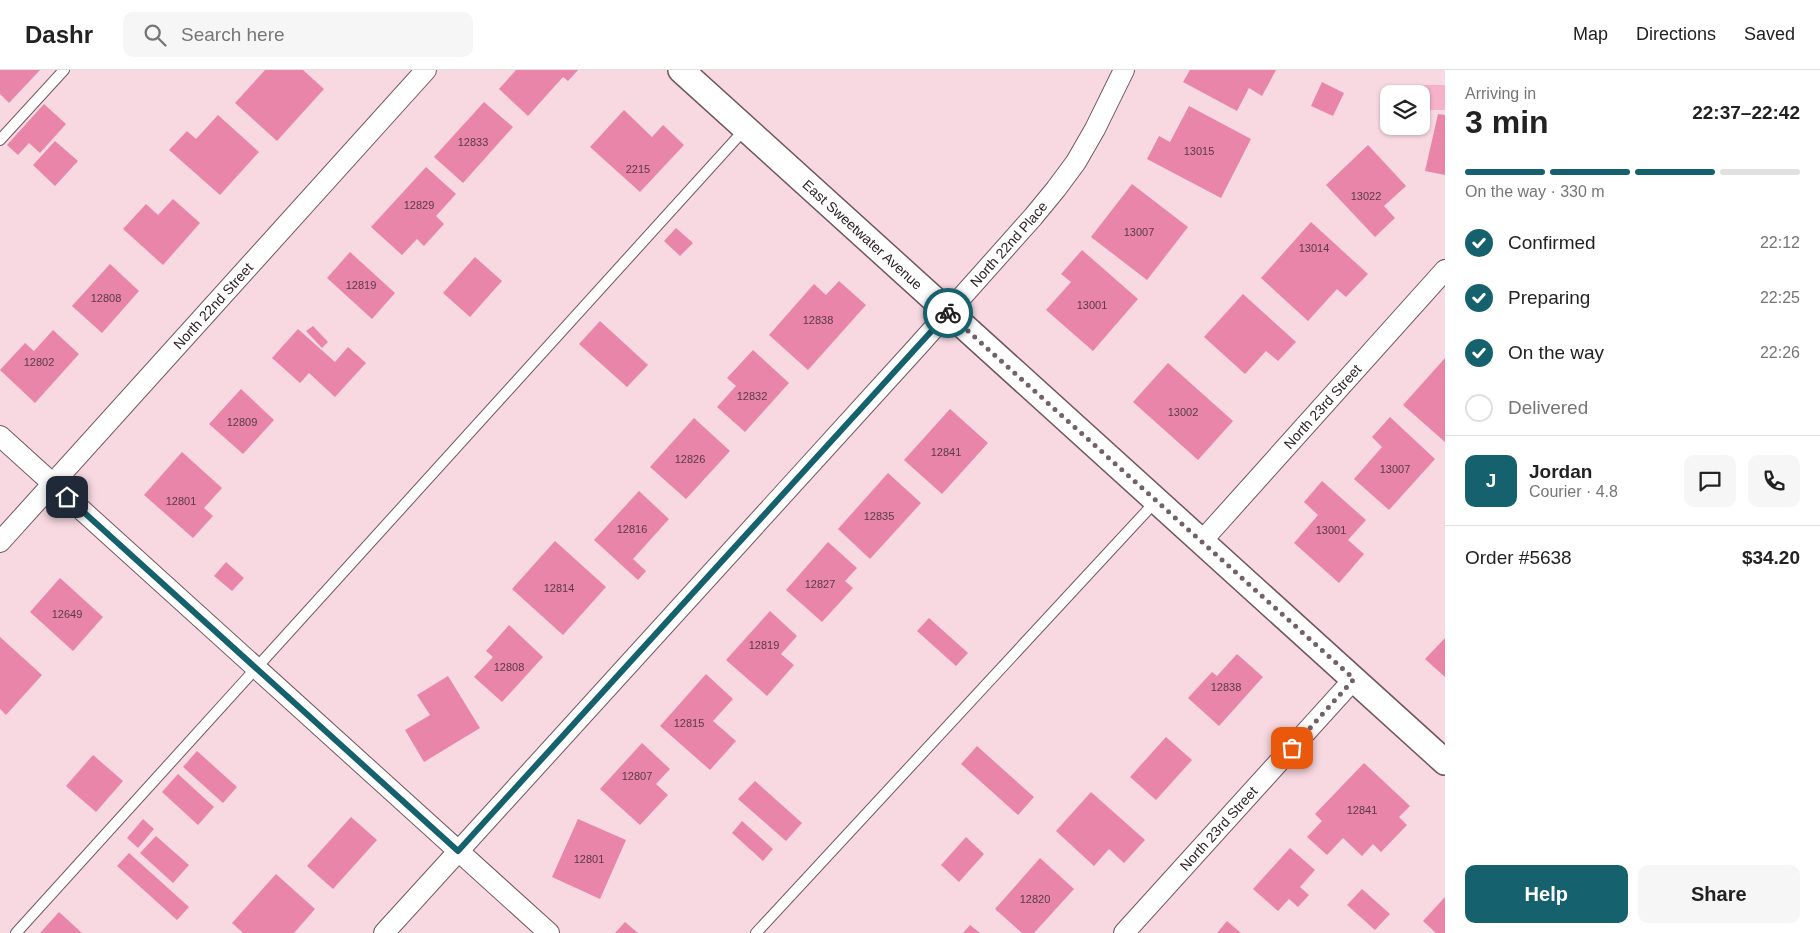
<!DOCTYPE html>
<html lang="en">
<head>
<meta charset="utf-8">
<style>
  body { margin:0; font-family:Helvetica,sans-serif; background:#f6f6f6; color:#222; height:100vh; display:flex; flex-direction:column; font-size:19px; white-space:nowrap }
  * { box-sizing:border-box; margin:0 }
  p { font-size:16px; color:#767676 }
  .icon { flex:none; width:28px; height:28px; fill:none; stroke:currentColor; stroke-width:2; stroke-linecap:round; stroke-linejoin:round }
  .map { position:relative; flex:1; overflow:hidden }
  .sheet { display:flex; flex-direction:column; background:#fff; width:375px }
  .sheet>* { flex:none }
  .fabs { position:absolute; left:1380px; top:15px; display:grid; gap:10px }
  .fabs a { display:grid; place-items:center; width:50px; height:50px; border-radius:10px; background:#fff; box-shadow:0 1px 4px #0004; font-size:25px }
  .pin { position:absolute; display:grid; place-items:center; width:42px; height:42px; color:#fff; margin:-21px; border-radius:10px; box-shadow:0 2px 8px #0006 }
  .courier { position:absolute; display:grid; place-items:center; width:50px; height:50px; margin:-25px; border:4px solid #15616d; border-radius:50%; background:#fff; color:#222; box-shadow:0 1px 6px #0007 }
  .summary em { font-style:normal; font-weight:700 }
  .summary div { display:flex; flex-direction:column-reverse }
  .summary { display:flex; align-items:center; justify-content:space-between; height:85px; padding:0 20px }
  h1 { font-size:32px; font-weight:700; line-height:38px }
  .bar { display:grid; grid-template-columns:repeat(4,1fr); gap:8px 5px; align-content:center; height:60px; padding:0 20px }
  .bar i { height:6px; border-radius:4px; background:#e0e0e0 }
  .bar .on { background:#15616d }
  .bar p { grid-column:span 4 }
  .line { display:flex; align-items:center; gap:12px; padding:0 20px; border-top:1px solid #e0e0e0 }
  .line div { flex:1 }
  .round { display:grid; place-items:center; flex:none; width:52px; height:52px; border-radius:10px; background:#f6f6f6 }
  ol { padding:0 20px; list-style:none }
  li { display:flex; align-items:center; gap:15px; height:55px }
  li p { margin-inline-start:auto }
  li .icon { padding:5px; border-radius:50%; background:#15616d; color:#fff; stroke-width:4 }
  li:last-child { color:#767676 }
  li i { width:28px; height:28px; border:2px solid #e0e0e0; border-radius:50% }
  .primary-button { display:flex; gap:10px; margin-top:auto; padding:10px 20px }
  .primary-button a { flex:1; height:58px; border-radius:10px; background:#15616d; color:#fff; font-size:20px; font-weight:700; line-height:58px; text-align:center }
  .primary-button a+a { background:#f6f6f6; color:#222 }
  header { display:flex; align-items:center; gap:30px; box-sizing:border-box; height:70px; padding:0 25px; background:#fff; border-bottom:1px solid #e0e0e0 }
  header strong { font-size:24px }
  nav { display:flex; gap:28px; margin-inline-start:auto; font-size:18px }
  .search { width:350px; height:45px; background:#f6f6f6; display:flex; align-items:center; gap:12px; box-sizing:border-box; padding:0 18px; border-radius:10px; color:#767676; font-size:19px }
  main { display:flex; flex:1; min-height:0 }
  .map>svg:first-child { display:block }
</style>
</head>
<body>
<header>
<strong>Dashr</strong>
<div class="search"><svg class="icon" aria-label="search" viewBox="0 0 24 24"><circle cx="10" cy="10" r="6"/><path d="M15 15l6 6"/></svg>Search here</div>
<nav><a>Map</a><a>Directions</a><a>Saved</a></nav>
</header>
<main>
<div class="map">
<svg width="1445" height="863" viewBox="0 0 1445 863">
  <rect width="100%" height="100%" fill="#f8d9e2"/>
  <path fill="#f5b2c8" d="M1396 15H1445V40H1421V24H1398Z"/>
  <g fill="#e885a9">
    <path d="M0 0H40L9 33 0 24Z"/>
    <path d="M265 0H303L324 19 277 71 235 33Z"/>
    <path d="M516 0H578L568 11 563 7 528 46 499 19Z"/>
    <path d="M1190 0H1276L1262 26 1249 18 1237 41 1183 12Z"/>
    <path d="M1322 12 1344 23 1333 46 1311 36Z"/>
    <path d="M484 32 513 57 463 113 434 87Z"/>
    <path d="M44 34 66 54 40 83 29 73 18 85 7 75Z"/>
    <path d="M1189 36 1251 69 1221 128 1147 89 1159 66 1170 72Z"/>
    <path d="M624 40 652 67 663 55 684 75 640 122 590 77Z"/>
    <path d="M1438 44 1445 45V105L1425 101Z"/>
    <path d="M218 45 259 82 220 125 169 80 187 61 196 69Z"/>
    <path d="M55 71 78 91 55 116 33 95Z"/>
    <path d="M1368 75 1406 116 1384 136 1395 148 1375 167 1326 115Z"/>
    <path d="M426 97 456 124 436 146 444 154 424 176 417 169 402 185 371 157Z"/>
    <path d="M1132 114 1188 157 1147 210 1091 167Z"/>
    <path d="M173 129 200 153 163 195 123 159 146 134 158 145Z"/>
    <path d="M1311 152 1368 204 1346 227 1337 219 1308 251 1261 208Z"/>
    <path d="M676 158 693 173 680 186 664 171Z"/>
    <path d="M1082 180 1138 229 1093 281 1046 240 1071 212 1061 204Z"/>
    <path d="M350 182 395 223 372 249 327 208Z"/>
    <path d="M475 187 502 211 470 247 443 223Z"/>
    <path d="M110 194 139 221 102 263 72 236Z"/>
    <path d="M839 211 866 235 808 300 769 265 814 214 826 225Z"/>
    <path d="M1243 224 1296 272 1278 291 1266 281 1245 304 1204 267Z"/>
    <path d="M600 251 648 295 627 317 579 274Z"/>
    <path d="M313 256 328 272 322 278 306 261Z"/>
    <path d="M298 259 335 292 348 277 366 293 335 327 309 303 300 313 272 288Z"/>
    <path d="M53 260 79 284 35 333 0 300 25 273 34 281Z"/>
    <path d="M753 280 789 313 745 362 717 337 736 316 727 308Z"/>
    <path d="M1445 288V372L1403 335Z"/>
    <path d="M1168 293 1233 351 1198 390 1133 332Z"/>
    <path d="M241 319 274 350 243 384 209 354Z"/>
    <path d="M950 339 988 373 942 424 904 390Z"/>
    <path d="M1390 347 1435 389 1389 440 1354 409 1382 377 1372 367Z"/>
    <path d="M694 348 730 381 686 429 650 397Z"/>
    <path d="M182 382 222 418 204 438 213 446 193 468 144 425Z"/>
    <path d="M888 403 921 433 870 489 838 459Z"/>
    <path d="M1322 411 1366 450 1348 470 1364 484 1339 513 1294 473 1318 445 1304 432Z"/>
    <path d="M639 421 669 449 633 489 646 501 638 510 594 470Z"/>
    <path d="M555 471 606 517 563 565 512 519Z"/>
    <path d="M828 472 857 498 845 511 853 518 822 552 786 520Z"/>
    <path d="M226 492 244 508 232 521 214 506Z"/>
    <path d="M60 508 103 547 73 581 30 542Z"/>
    <path d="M770 541 797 566 781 584 794 595 767 626 726 590Z"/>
    <path d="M929 548 968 583 956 596 917 561Z"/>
    <path d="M509 555 543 587 502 632 474 607 493 587 486 581Z"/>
    <path d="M0 567 42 605 6 645 0 639Z"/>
    <path d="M1445 568V607L1425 589Z"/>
    <path d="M1237 584 1263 607 1219 656 1188 628 1212 602 1217 606Z"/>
    <path d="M706 604 733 629 713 651 736 671 710 700 660 656Z"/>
    <path d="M448 606 480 658 424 692 405 660 430 645 417 625Z"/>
    <path d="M1166 667 1192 690 1156 730 1130 707Z"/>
    <path d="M642 673 670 699 656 714 668 725 640 755 600 719Z"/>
    <path d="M977 676 1034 727 1018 745 961 694Z"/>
    <path d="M197 681 237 717 223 733 183 697Z"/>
    <path d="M93 685 123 711 96 742 66 716Z"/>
    <path d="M1364 693 1410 736 1399 747 1407 755 1381 782 1373 774 1362 786 1343 768 1327 785 1307 767 1322 751 1315 744Z"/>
    <path d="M178 704 214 737 198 755 162 722Z"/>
    <path d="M755 711 802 753 786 771 738 729Z"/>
    <path d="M1091 722 1145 770 1124 793 1109 779 1094 796 1056 761Z"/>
    <path d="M351 747 377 770 333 819 307 796Z"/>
    <path d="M143 749 154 759 138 778 127 768Z"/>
    <path d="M578 749 626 770 600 829 552 807Z"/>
    <path d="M742 751 773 779 763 791 732 763Z"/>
    <path d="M156 766 189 795 173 813 140 783Z"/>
    <path d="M966 767 984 784 959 812 941 795Z"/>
    <path d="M1290 778 1315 800 1300 817 1309 825 1298 837 1289 829 1278 841 1253 819Z"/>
    <path d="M129 783 189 837 177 850 117 796Z"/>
    <path d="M1040 788 1074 819 1034 863H1022L995 839Z"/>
    <path d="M276 804 315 839 294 863H243L232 853Z"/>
    <path d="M1362 819 1390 844 1375 860 1347 835Z"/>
    <path d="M1445 827V863H1436L1423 851Z"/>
    <path d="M59 842 82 863H40Z"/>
    <path d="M1227 851 1241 863H1217Z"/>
    <path d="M625 852 638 863H615Z"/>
    <path d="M970 855 980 863H963Z"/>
  </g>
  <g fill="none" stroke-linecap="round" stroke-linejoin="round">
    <defs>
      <g id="service">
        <path d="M0 70 64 0"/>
        <path d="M16 863 745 59"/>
        <path d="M756 863 1156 431"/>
      </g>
      <g id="minor">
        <path d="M0 366 549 863"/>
        <path id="s1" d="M0 472 426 0"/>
        <path id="s2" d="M1201 472 1445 200"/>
        <path id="s3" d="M384 863 918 276 1033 147 1056 119 1076 92 1095 59 1124 0"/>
        <path id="s4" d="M1124 863 1354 609"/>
      </g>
      <g id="tertiary">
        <path id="s5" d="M681 0 1445 692"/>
      </g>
    </defs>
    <use href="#service" stroke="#71565f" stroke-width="12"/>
    <use href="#minor" stroke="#71565f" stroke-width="22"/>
    <use href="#tertiary" stroke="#71565f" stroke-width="28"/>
    <use href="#service" stroke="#fff" stroke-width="10"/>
    <use href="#minor" stroke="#fff" stroke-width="20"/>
    <use href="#tertiary" stroke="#fff" stroke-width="25"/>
  </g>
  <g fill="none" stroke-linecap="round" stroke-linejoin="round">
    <path stroke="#736166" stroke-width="5" stroke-dasharray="0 9" d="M948 243 1354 609 1292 678"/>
    <path stroke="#15616d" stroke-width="6" d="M67 427 458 781 948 243"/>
  </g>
  <g text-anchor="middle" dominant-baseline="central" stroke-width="5" stroke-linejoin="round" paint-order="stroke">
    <g font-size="11" fill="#5b3a45">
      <text x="473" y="72">12833</text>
      <text x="1199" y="81">13015</text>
      <text x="638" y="99">2215</text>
      <text x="1366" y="126">13022</text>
      <text x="419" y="135">12829</text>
      <text x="1139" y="162">13007</text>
      <text x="1314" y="178">13014</text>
      <text x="361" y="215">12819</text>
      <text x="106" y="228">12808</text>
      <text x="1092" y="235">13001</text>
      <text x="818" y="250">12838</text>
      <text x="39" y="292">12802</text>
      <text x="752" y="326">12832</text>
      <text x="1183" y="342">13002</text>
      <text x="242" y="352">12809</text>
      <text x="946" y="382">12841</text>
      <text x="690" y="389">12826</text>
      <text x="1395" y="399">13007</text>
      <text x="181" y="431">12801</text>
      <text x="879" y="446">12835</text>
      <text x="632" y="459">12816</text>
      <text x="1331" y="460">13001</text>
      <text x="820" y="514">12827</text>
      <text x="559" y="518">12814</text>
      <text x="67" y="544">12649</text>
      <text x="764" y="575">12819</text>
      <text x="509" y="597">12808</text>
      <text x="1226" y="617">12838</text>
      <text x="689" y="653">12815</text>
      <text x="637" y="706">12807</text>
      <text x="1362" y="740">12841</text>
      <text x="589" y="789">12801</text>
      <text x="1035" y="829">12820</text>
    </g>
    <g font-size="14" fill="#2c2124" stroke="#fdeaf0">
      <text stroke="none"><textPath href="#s5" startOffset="245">East Sweetwater Avenue</textPath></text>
      <text stroke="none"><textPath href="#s3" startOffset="930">North 22nd Place</textPath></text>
      <text stroke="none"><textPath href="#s1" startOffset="318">North 22nd Street</textPath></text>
      <text stroke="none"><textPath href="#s2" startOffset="182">North 23rd Street</textPath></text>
      <text stroke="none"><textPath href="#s4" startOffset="141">North 23rd Street</textPath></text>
    </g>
  </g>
</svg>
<div class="fabs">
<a><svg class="icon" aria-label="layers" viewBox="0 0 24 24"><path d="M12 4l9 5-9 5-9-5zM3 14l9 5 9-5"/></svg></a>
</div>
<div class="pin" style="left:1292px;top:678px;background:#ea580c"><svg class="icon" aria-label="bag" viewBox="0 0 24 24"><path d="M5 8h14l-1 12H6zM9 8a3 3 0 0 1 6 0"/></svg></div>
<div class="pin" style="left:67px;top:427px;background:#1f2937"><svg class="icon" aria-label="home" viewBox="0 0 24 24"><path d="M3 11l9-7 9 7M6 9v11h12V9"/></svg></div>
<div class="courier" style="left:948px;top:243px"><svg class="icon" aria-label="bike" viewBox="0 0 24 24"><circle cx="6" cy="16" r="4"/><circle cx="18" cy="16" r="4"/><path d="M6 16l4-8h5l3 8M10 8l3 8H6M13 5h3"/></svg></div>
</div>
<section class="sheet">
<div class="summary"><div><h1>3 min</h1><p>Arriving in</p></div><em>22:37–22:42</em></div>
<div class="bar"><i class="on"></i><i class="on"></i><i class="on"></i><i></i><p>On the way · 330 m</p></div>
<ol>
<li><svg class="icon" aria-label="check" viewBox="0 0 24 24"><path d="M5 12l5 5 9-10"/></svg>Confirmed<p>22:12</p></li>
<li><svg class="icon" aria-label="check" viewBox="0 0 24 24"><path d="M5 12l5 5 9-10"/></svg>Preparing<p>22:25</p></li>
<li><svg class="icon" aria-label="check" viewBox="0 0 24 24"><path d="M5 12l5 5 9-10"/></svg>On the way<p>22:26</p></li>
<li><i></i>Delivered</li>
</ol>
<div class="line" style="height:90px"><b class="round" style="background:#15616d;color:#fff">J</b><div><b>Jordan</b><p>Courier · 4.8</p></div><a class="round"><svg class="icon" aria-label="chat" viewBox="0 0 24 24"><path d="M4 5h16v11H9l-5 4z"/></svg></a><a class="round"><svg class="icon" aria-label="phone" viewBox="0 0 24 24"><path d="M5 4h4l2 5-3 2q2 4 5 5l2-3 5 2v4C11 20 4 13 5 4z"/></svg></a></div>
<div class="line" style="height:65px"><div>Order #5638</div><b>$34.20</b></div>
<div class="primary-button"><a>Help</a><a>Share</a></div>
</section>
</main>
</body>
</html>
